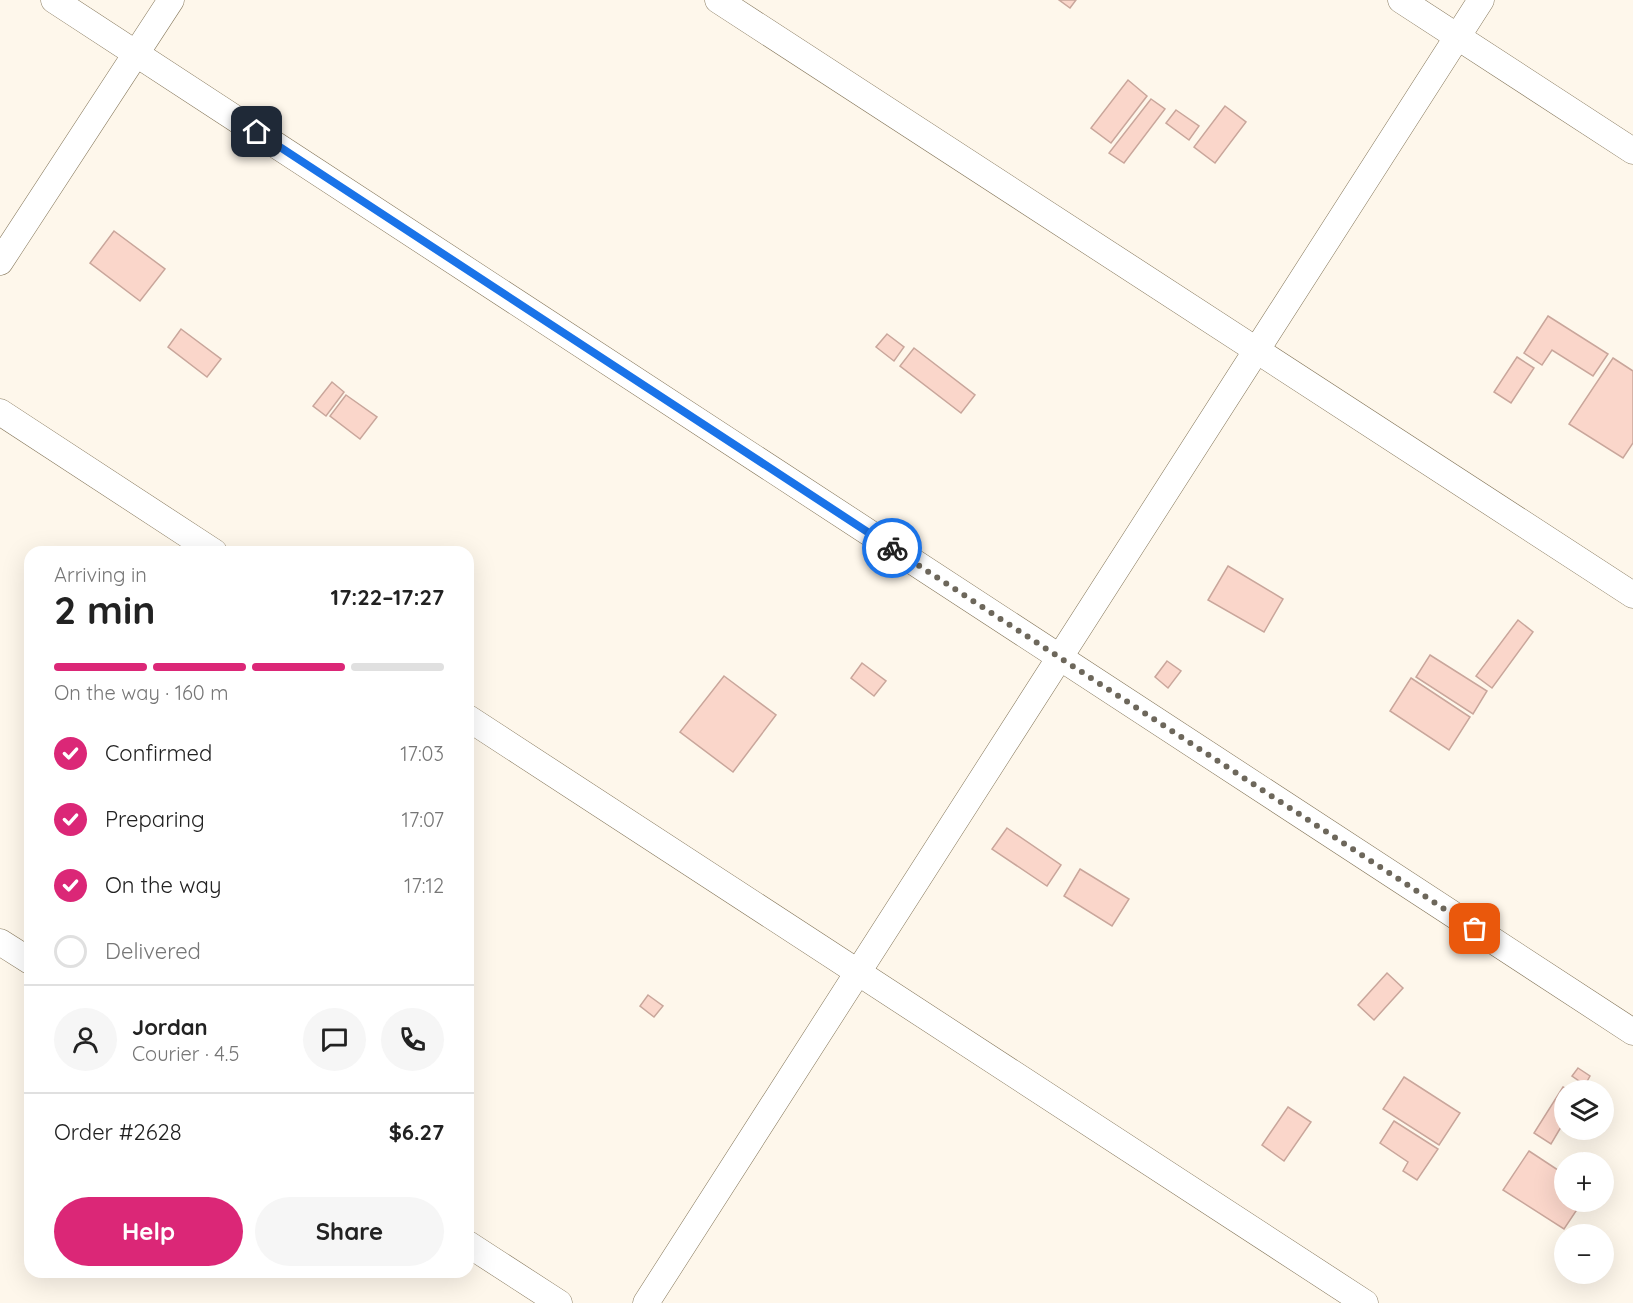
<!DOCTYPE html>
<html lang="en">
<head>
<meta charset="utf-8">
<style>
  body { margin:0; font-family:Quicksand,sans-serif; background:#f6f6f6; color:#222; height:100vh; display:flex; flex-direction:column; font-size:22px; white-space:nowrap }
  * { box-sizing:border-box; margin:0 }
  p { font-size:20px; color:#767676 }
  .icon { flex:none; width:33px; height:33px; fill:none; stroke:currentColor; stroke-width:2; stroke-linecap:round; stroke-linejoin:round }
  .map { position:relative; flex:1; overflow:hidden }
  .sheet { position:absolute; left:24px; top:546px; width:450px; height:732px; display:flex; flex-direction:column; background:#fff; border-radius:18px; box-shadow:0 6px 24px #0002 }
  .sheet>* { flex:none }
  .buttons { position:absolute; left:1554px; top:1080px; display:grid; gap:12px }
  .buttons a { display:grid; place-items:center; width:60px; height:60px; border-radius:50%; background:#fff; box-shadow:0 6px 24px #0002; font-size:30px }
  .pin { position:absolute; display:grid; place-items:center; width:51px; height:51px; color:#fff; margin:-26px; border-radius:12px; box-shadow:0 3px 9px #0006 }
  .courier { position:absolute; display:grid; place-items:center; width:60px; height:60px; margin:-30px; border:4px solid #1a73e8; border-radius:50%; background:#fff; color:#222; box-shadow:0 2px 8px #0007 }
  .head em { font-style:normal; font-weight:800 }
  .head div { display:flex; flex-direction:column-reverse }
  .head { display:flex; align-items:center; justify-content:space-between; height:102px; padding:0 30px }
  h1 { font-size:39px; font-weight:800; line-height:45px }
  .bar { display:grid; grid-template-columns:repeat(4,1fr); gap:9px 6px; align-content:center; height:72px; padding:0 30px }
  .bar i { height:8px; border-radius:4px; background:#e0e0e0 }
  .bar .current { background:#db2777 }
  .bar p { grid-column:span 4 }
  .line { display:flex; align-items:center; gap:15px; padding:0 30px; border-top:2px solid #e0e0e0 }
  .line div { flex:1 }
  .round { display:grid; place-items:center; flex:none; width:63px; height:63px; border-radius:32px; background:#f6f6f6 }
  ol { padding:0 30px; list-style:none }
  li { display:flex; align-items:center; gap:18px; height:66px }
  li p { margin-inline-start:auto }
  li .icon { padding:6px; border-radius:50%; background:#db2777; color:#fff; stroke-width:4 }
  li:last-child { color:#767676 }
  li i { width:33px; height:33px; border:3px solid #e0e0e0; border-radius:50% }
  .cta { display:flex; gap:12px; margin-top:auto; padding:12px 30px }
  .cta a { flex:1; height:69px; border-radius:36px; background:#db2777; color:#fff; font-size:24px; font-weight:800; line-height:69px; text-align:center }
  .cta a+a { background:#f6f6f6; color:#222 }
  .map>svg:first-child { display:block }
</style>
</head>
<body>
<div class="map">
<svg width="1633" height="1303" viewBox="0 0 1633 1303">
  <rect width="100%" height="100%" fill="#fef7eb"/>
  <g fill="#fad6ca" stroke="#c9a69b" stroke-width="1.5">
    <path d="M1059 0H1076L1070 8Z"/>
    <path d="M1128 80 1147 96 1111 143 1091 128Z"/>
    <path d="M1151 99 1165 109 1124 163 1109 153Z"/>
    <path d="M1225 106 1246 122 1215 163 1194 147Z"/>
    <path d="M1176 110 1199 126 1189 140 1166 123Z"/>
    <path d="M114 231 165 269 140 301 90 263Z"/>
    <path d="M1548 316 1608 354 1593 376 1552 350 1542 365 1524 353Z"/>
    <path d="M181 329 221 359 207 377 168 347Z"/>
    <path d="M887 334 904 347 894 361 876 347Z"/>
    <path d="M914 348 975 395 961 413 900 366Z"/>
    <path d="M1517 357 1534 368 1511 403 1494 392Z"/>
    <path d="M1613 358 1633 371V443L1623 458 1569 424Z"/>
    <path d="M332 382 344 392 326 416 313 406Z"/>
    <path d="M346 395 377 417 360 439 330 416Z"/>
    <path d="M1228 566 1283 599 1264 632 1208 600Z"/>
    <path d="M1518 620 1533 632 1492 688 1476 676Z"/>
    <path d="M1430 655 1487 691 1473 714 1416 677Z"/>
    <path d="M1167 661 1181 671 1168 688 1155 677Z"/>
    <path d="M862 663 886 681 874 696 851 678Z"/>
    <path d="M724 676 776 715 733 772 680 732Z"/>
    <path d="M1411 678 1470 717 1449 750 1390 711Z"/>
    <path d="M1007 828 1061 865 1047 886 992 849Z"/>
    <path d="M1080 869 1129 899 1112 926 1064 896Z"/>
    <path d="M1387 973 1403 988 1374 1020 1358 1005Z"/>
    <path d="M648 995 663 1006 654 1017 640 1006Z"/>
    <path d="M1578 1068 1590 1076 1585 1085 1572 1076Z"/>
    <path d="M1404 1077 1460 1113 1439 1145 1383 1109Z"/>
    <path d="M1563 1087 1568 1090H1564V1122L1551 1144 1534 1133Z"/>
    <path d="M1288 1107 1311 1122 1284 1161 1262 1145Z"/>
    <path d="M1394 1121 1438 1149 1417 1180 1403 1171 1408 1162 1380 1143Z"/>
    <path d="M1529 1151 1564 1174V1202H1582L1564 1229 1503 1190Z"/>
    <path d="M1583 1153 1598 1162H1576Z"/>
  </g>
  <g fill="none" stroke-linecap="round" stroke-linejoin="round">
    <defs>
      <g id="minor">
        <path d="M54 0 1633 1032"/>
        <path d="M718 0 1633 595"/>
        <path d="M1401 0 1633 151"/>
        <path d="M0 262 171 0"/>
        <path d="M0 412 214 552"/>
        <path d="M468 718 1365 1303"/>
        <path d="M0 942 30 961"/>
        <path d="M468 1244 559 1303"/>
        <path d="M646 1303 1481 0"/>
      </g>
    </defs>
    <use href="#minor" stroke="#85775b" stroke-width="27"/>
    <use href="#minor" stroke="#fff" stroke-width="26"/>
  </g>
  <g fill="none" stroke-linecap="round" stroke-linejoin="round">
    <path stroke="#6d675b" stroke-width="6" stroke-dasharray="0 10.8" d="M892 548 1475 929"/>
    <path stroke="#1a73e8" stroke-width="8" d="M257 132 892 548"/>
  </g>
</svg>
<div class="buttons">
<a><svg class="icon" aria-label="layers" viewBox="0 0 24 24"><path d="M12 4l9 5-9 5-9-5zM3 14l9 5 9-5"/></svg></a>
<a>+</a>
<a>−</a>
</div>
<div class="pin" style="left:1475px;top:929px;background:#ea580c"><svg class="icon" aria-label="bag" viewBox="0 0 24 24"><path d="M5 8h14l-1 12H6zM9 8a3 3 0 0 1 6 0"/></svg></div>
<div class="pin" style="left:257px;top:132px;background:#1f2937"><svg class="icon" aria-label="home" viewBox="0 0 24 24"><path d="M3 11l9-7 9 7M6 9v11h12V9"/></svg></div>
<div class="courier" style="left:892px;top:548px"><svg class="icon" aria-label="bike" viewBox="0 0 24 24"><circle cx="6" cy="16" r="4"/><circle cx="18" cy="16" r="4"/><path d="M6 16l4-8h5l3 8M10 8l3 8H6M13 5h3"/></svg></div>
<section class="sheet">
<div class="head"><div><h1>2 min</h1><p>Arriving in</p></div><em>17:22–17:27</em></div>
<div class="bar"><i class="current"></i><i class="current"></i><i class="current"></i><i></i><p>On the way · 160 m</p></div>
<ol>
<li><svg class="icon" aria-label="check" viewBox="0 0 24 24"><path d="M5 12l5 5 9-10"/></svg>Confirmed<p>17:03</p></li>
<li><svg class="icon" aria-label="check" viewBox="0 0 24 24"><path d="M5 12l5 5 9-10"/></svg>Preparing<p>17:07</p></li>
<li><svg class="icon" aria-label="check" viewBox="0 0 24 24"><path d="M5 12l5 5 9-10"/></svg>On the way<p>17:12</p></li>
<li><i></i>Delivered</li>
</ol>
<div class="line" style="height:108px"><a class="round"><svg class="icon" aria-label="person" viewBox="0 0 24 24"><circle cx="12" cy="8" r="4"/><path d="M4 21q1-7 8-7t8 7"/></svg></a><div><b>Jordan</b><p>Courier · 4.5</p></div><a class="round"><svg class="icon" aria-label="chat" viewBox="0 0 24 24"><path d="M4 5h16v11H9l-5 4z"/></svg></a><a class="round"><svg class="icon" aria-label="phone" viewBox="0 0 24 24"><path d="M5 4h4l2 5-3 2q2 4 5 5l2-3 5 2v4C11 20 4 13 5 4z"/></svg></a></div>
<div class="line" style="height:78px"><div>Order #2628</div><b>$6.27</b></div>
<div class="cta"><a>Help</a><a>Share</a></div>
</section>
</div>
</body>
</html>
